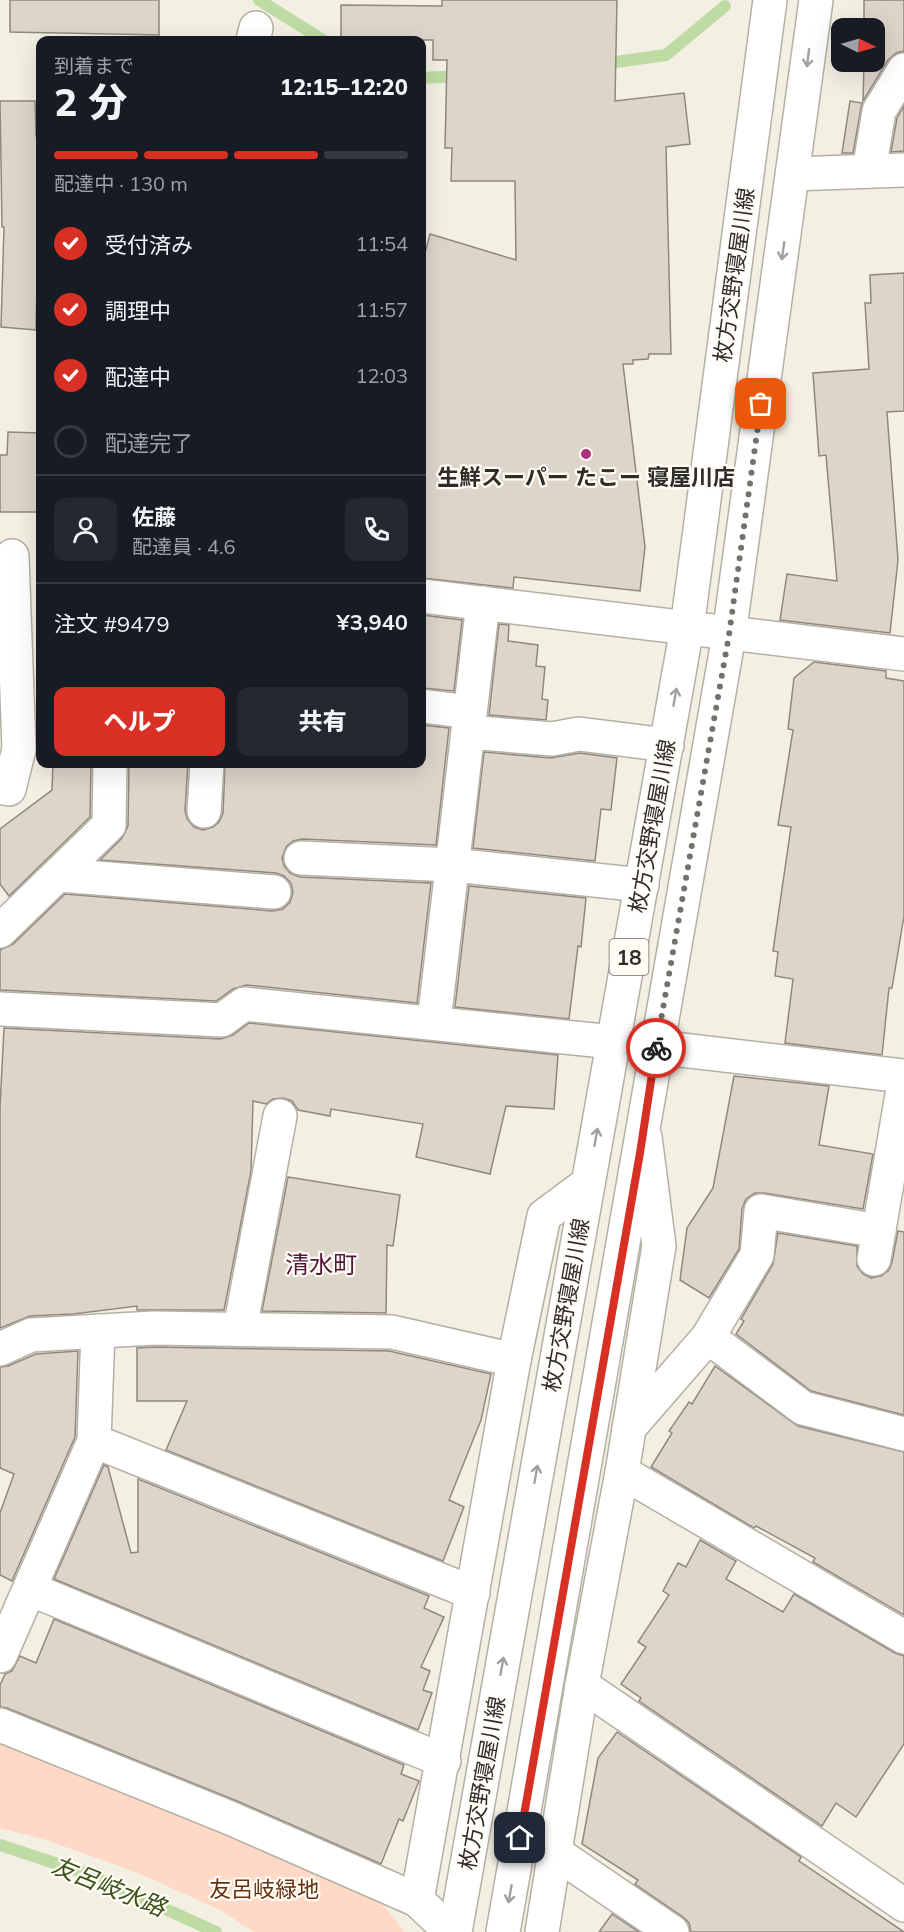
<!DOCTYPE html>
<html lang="ja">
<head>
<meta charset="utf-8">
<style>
  body { margin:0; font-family:Mulish,"Noto Sans JP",sans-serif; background:#242831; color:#f1f3f6; height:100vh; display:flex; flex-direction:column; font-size:22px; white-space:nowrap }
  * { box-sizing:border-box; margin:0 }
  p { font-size:20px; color:#9ea1a6 }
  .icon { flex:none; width:33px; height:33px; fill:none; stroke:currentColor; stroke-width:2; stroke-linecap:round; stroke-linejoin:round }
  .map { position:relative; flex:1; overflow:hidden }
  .details { position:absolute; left:36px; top:36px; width:390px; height:732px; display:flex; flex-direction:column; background:#171b24; border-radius:12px; box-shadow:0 6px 24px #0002 }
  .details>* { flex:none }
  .needle { width:39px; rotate:95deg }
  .tools { position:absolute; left:831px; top:18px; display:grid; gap:12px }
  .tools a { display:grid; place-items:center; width:54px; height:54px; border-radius:12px; background:#171b24; box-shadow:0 6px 24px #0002; font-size:30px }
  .pin { position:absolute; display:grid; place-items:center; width:51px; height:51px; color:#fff; margin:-26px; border-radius:12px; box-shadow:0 3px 9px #0006 }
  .courier { position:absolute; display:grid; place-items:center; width:60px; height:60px; margin:-30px; border:4px solid #d93025; border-radius:50%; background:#fff; color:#222; box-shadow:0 2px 8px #0007 }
  .head em { font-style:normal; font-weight:800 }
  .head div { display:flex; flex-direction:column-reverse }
  .head { display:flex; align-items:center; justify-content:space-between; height:102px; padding:0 18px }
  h1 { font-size:39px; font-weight:800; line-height:45px }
  .bar { display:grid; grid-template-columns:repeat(4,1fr); gap:9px 6px; align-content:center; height:72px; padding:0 18px }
  .bar i { height:8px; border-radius:4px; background:#363941 }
  .bar .selected { background:#d93025 }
  .bar p { grid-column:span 4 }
  .line { display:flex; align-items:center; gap:15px; padding:0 18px; border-top:2px solid #363941 }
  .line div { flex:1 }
  .round { display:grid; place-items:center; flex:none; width:63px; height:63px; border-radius:12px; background:#242831 }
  ol { padding:0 18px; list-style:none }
  li { display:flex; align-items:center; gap:18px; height:66px }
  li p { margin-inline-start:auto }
  li .icon { padding:6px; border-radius:50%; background:#d93025; color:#fff; stroke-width:4 }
  li:last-child { color:#9ea1a6 }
  li i { width:33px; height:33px; border:3px solid #363941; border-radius:50% }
  .primary-button { display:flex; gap:12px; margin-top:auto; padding:12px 18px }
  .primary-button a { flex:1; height:69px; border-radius:12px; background:#d93025; color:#fff; font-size:24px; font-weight:800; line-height:69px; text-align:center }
  .primary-button a+a { background:#242831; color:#f1f3f6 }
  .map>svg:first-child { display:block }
</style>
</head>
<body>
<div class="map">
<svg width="904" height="1932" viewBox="0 0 904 1932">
  <rect width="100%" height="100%" fill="#f3efe3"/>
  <path fill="#ffd9c5" d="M0 1741 371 1890 405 1932H254L220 1910 138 1873 46 1840 0 1828Z"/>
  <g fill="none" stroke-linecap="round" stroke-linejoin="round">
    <g stroke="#bfdba4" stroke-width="12">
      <path d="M259 0 323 40"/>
      <path d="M601 64 666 55 725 6"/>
      <path d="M422 78 461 76"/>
      <path d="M0 1845 88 1874 216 1932"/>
    </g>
  </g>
  <g fill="#ddd4ca" stroke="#90887f" stroke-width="1.5">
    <path d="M10 0H159V35L10 32Z"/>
    <path d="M442 0H617L615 101 684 93 690 144 666 147 671 354H649L648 359 633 360V364H623L645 547 640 591 514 577 513 588 422 578V265L430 234 516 260 515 181H451L452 148H445L447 60H433V40H377V37H341V5L442 6Z"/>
    <path d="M864 0H904V51L896 53 888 60 863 101 864 62H874V28H864Z"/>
    <path d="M0 101H35L36 136H40L36 330 1 327 4 227H2Z"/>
    <path d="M850 101 862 103 853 153H842Z"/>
    <path d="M904 106V151L891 152 897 118Z"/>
    <path d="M904 273V411L887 412 898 560 890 633 780 620 787 574 837 581 826 455 819 456 813 373 869 369 865 303H871L870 275Z"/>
    <path d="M8 432 40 433V512H0V455H7Z"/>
    <path d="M422 615 462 620 454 691 422 688Z"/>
    <path d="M499 624 509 625 508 641 538 645 536 666 545 667 542 699 548 700 546 720 489 715Z"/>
    <path d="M814 662 886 671V678L904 681V916L892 988H889L882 1055 785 1043 793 979 775 976 778 952 773 951 791 827 778 825 793 730 788 729 794 678Z"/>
    <path d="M422 725 449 728 436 845 302 839 293 841 286 847 282 858 284 866 290 873 300 877 431 883 417 1003 246 985 233 989 216 1001 0 990V950L13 944 65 894 273 911 283 909 290 902 293 893 291 883 284 876 276 873 100 860 122 838 128 826 129 764H188L185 810 187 819 194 827 203 830 213 827 219 822 223 813 225 764H422Z"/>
    <path d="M484 752 551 758 580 753 617 758 611 810 601 809 595 861 473 848Z"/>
    <path d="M53 764H91L90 817 9 896 0 884V829L52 790Z"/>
    <path d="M469 886 586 898 581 947 578 946 569 1019 455 1007Z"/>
    <path d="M249 1023 558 1055 554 1109 506 1106 490 1174 416 1157 423 1124 331 1109 330 1116 298 1110 292 1101 283 1098 273 1099 266 1104 253 1101 251 1171 224 1310H137V1306L73 1314 30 1316 0 1328V1107L4 1028 221 1039 233 1035Z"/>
    <path d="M734 1076 829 1086 819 1145 873 1154 863 1209 764 1193H755L746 1199 742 1209 739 1249 709 1298 680 1280 687 1228 713 1188Z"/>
    <path d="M288 1177 400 1195 393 1246 387 1245 386 1313 262 1311Z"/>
    <path d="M898 1231 904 1232V1415L811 1391 736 1334 744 1321 741 1319 773 1264 778 1233 857 1246V1266L863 1274 871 1278 881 1276 889 1270 892 1262Z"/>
    <path d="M154 1347 389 1351 491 1374 481 1420 449 1500 464 1507 443 1561 166 1450 187 1401H137V1348Z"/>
    <path d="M78 1351 75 1437 12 1581 0 1575V1513L14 1474 0 1468V1367L8 1366 36 1354Z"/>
    <path d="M715 1366 798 1426 904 1452V1615L813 1562 815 1558 756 1526 754 1528 651 1467 672 1433 669 1431 689 1402 692 1404Z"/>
    <path d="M104 1465 108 1467 131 1553 138 1552V1479L429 1596 424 1608 444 1617 421 1667 430 1671 423 1690 432 1693 418 1730 54 1579Z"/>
    <path d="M700 1540 736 1561 726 1579 783 1612 794 1594 895 1653 904 1656V1744L856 1817 836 1803 822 1826 639 1701 641 1698 621 1684 646 1647 638 1642 669 1595 663 1591 678 1563 686 1567Z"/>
    <path d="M54 1619 404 1765 401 1774 419 1781 403 1821 399 1819 381 1864 237 1801 7 1708 0 1707V1685L5 1674 12 1671 20 1656 36 1663Z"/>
    <path d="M617 1732 801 1857 799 1861 904 1932H691L689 1923 683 1917 635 1884 638 1880 582 1844 598 1758Z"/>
    <path d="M612 1914 639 1932H599Z"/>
  </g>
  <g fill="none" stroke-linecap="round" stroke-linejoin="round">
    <defs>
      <g id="street">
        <path d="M253 40 256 28"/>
        <path d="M869 171 879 111 904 70"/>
        <path d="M793 174 904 170"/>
        <path d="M422 596 904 654"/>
        <path d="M422 706 470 712"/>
        <path d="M468 732 552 739 579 734 667 745"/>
        <path d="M0 787 9 789 19 749 12 556"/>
        <path d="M204 811 207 764"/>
        <path d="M301 858 453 865 642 885"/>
        <path d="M58 875 274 892"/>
        <path d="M0 931 109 825 110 764"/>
        <path d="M0 1009 222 1020 244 1004 613 1042"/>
        <path d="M434 1022 483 603"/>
        <path d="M656 1047 904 1076"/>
        <path d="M874 1259 904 1083"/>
        <path d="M240 1329 280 1116"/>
        <path d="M708 1337 803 1408 904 1434"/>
        <path d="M0 1349 31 1335 154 1328 392 1332 514 1360 544 1216 587 1184"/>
        <path d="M629 1428 708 1337 757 1255 761 1211 879 1231"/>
        <path d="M94 1441 473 1593"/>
        <path d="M622 1472 904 1637"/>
        <path d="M30 1589 444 1761"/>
        <path d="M0 1656 94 1441 98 1331"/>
        <path d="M582 1685 904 1905"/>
        <path d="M0 1725 230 1818 417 1900 451 1932"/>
        <path d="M556 1853 672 1932"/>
        <path d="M417 1900 514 1360"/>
        <path d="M542 1932 582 1685 622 1472 659 1246 645 1137"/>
      </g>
      <g id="primary">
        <path d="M455 1932 687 628 770 0"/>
        <path d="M503 1932 729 635 816 0"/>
      </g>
    </defs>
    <use href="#street" stroke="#b4b0a4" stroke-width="36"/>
    <use href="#primary" stroke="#b4b0a4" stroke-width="36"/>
    <use href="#street" stroke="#fff" stroke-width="33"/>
    <use href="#primary" stroke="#fff" stroke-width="33"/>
  </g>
  <defs><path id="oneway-shaft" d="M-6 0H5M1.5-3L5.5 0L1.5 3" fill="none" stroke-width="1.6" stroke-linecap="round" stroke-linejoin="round" transform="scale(1.5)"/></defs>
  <g stroke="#a1a09e">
    <use href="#oneway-shaft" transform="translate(808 58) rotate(97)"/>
    <use href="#oneway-shaft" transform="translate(783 251) rotate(98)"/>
    <use href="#oneway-shaft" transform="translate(675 697) rotate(-80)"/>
    <use href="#oneway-shaft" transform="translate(596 1137) rotate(-80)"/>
    <use href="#oneway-shaft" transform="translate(536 1474) rotate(-80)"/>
    <use href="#oneway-shaft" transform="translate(502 1666) rotate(-80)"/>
    <use href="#oneway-shaft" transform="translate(510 1894) rotate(100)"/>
  </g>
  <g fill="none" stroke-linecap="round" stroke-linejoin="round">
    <path stroke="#737169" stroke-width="6" stroke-dasharray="0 10.8" d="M656 1048 729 635 761 404"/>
    <path stroke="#d93025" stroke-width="8" d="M520 1838 640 1153 656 1048"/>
  </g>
  <circle fill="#b02f79" stroke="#fffcf5" stroke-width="2" cx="586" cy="454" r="6"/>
  <g text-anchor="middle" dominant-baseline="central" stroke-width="4.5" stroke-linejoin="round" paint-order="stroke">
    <rect fill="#fffcf5" stroke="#6d6b66" stroke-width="1.5" x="609.5" y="939" width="39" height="36" rx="4.5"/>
    <g font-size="21" font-weight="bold" fill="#2e2d28">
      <text x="629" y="957">18</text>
    </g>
    <g font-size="22" fill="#2e2d28" stroke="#fffcf5">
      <text transform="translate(734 275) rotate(-82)">枚方交野寝屋川線</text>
      <text transform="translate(652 826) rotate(-80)">枚方交野寝屋川線</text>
      <text transform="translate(566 1305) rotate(-80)">枚方交野寝屋川線</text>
      <text transform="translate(482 1783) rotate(-80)">枚方交野寝屋川線</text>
    </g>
    <g font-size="22" font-weight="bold" fill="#2e2d28" stroke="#fffcf5">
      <text x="586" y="477">生鮮スーパー たこー 寝屋川店</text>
    </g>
    <g font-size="22" fill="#64300f" stroke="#fffcf5">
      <text x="264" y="1889">友呂岐緑地</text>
    </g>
    <g font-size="24" fill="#531538" stroke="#fffcf5">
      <text x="321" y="1264">清水町</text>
    </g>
    <g font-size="24" font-style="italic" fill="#395118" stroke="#fffcf5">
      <text transform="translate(109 1886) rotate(22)">友呂岐水路</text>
    </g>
  </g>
</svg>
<div class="tools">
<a><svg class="needle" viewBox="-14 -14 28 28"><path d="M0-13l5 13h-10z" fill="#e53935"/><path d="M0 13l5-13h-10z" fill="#9ea1a6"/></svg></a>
</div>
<div class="pin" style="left:761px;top:404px;background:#ea580c"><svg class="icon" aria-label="bag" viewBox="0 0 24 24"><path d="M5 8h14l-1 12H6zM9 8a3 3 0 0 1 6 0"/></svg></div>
<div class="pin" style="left:520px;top:1838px;background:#1f2937"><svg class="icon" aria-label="home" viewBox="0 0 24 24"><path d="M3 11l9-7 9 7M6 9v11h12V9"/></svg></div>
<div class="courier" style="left:656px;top:1048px"><svg class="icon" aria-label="bike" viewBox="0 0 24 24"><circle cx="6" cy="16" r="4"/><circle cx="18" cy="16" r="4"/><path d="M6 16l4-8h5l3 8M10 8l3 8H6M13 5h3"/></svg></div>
<section class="details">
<div class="head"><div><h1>2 分</h1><p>到着まで</p></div><em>12:15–12:20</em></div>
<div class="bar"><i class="selected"></i><i class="selected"></i><i class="selected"></i><i></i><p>配達中 · 130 m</p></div>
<ol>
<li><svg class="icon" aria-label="check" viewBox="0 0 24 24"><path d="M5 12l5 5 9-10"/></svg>受付済み<p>11:54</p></li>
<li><svg class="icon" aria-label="check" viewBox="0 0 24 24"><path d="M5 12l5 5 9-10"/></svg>調理中<p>11:57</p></li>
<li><svg class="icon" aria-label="check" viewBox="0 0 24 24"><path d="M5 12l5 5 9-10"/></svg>配達中<p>12:03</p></li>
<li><i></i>配達完了</li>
</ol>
<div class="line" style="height:108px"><a class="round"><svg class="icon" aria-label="person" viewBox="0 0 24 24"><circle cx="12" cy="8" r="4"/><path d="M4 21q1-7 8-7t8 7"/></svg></a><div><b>佐藤</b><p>配達員 · 4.6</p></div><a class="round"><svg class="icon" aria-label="phone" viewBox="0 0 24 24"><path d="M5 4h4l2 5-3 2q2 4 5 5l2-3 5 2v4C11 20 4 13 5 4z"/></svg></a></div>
<div class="line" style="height:78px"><div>注文 #9479</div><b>¥3,940</b></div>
<div class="primary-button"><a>ヘルプ</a><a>共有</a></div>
</section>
</div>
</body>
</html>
